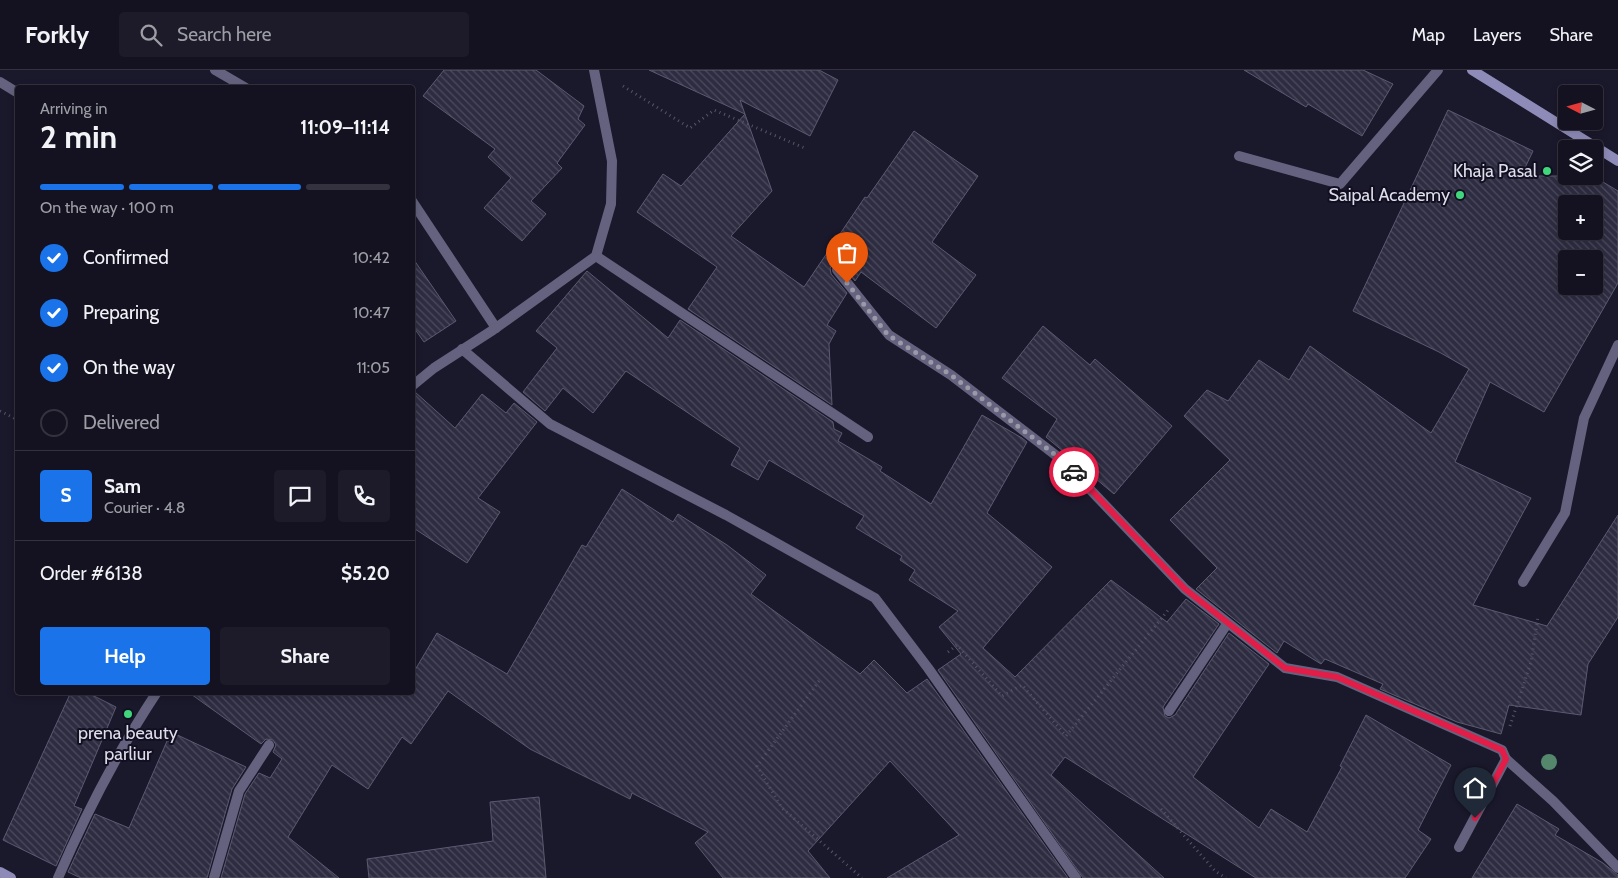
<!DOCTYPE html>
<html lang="en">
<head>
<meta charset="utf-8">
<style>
  body { margin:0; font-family:Cabin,sans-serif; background:#1d1b29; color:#f1f3f6; height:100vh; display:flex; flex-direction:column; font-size:19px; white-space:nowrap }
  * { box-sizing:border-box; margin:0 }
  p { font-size:16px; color:#9d9ea5 }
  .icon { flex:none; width:28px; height:28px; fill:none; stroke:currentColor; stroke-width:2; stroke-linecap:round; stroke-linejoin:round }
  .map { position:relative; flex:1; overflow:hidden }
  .panel { position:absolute; left:15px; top:15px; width:400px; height:610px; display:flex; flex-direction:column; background:#141220; border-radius:5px; box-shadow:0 2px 8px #0003,0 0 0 1px #33323e }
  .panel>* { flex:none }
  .needle { width:32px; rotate:276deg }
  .controls { position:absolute; left:1558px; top:15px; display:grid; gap:10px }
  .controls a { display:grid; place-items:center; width:45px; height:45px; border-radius:5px; background:#141220; box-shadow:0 2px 8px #0003,0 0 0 1px #33323e; font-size:25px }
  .pin { position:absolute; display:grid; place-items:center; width:42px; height:42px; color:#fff; margin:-51px -21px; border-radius:50% 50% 50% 0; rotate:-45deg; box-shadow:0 0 5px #0007 }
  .pin .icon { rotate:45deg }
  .courier { position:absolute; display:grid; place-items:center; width:50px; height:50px; margin:-25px; border:4px solid #e11d48; border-radius:50%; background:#fff; color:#222; box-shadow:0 1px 6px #0007 }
  .head em { font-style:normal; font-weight:700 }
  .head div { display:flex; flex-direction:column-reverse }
  .head { display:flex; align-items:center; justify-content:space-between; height:85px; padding:0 25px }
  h1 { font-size:32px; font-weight:700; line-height:38px }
  .bar { display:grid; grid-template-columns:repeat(4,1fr); gap:8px 5px; align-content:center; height:60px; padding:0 25px }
  .bar i { height:6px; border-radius:4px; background:#33323e }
  .bar .on { background:#1a73e8 }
  .bar p { grid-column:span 4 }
  .line { display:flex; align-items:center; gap:12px; padding:0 25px; border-top:1px solid #33323e }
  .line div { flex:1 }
  .round { display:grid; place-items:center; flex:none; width:52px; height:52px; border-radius:5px; background:#1d1b29 }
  ol { padding:0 25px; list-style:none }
  li { display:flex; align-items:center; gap:15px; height:55px }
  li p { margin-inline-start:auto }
  li .icon { padding:5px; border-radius:50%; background:#1a73e8; color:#fff; stroke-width:4 }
  li:last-child { color:#9d9ea5 }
  li i { width:28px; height:28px; border:2px solid #33323e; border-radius:50% }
  .action { display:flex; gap:10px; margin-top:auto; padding:10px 25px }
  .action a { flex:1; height:58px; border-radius:5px; background:#1a73e8; color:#fff; font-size:20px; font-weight:700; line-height:58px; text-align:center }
  .action a+a { background:#1d1b29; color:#f1f3f6 }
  header { display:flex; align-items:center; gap:30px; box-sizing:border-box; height:70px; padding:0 25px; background:#141220; border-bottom:1px solid #33323e }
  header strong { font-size:24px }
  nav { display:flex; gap:28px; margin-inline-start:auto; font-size:18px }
  .search { width:350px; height:45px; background:#1d1b29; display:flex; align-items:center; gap:12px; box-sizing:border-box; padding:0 18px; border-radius:5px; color:#9d9ea5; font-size:19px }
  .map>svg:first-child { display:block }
</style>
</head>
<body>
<header>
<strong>Forkly</strong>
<div class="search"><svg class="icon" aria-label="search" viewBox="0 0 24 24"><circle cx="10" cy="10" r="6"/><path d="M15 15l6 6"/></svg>Search here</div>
<nav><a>Map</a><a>Layers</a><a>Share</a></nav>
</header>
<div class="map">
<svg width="1618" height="808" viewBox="0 0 1618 808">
  <defs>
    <pattern id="building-back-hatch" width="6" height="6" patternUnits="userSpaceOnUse" patternTransform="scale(1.25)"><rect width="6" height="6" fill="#2e2c41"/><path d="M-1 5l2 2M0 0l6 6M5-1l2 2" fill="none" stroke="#4c4a5d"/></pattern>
  </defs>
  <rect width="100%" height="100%" fill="#1a182b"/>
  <g fill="url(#building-back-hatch)" stroke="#5c5a71" fill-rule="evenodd">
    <path d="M444 0H536L584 36 578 49 585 55 557 93 562 98 531 131 546 144 522 171 484 138 511 108 488 87 495 79 423 26Z"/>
    <path d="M649 0H819L838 10 810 66 740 30 772 121 731 166 804 217 865 127 867 128 914 61 978 106 932 172 976 205 936 258 861 202 855 211 842 195 833 194 830 198 831 204 847 223 827 255 836 261 829 274 832 335 688 239 717 197 637 142 663 104 681 116 745 44Z"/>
    <path d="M1244 0H1363L1393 14 1362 66 1308 34 1306 37Z"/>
    <path d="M1448 40 1533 81 1521 106H1593L1618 121V213L1544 342 1490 312 1455 392 1531 428 1473 535 1547 556 1618 445V547L1588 594 1581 645 1509 635 1501 664 1457 652 1380 619 1383 614 1325 589 1321 594 1284 571 1277 583 1196 519 1217 498 1170 450 1230 390 1184 346 1207 320 1228 331 1259 290 1289 310 1310 276 1431 363 1469 299 1439 282 1353 241ZM1566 134H1594V161H1566ZM1566 189H1594V216H1566Z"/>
    <path d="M412 187 456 251 424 272 412 255Z"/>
    <path d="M587 201 668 268 680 250 833 352 834 359 842 363 838 371 882 397 880 401 931 434 982 345 1022 368 1027 372 987 443 1052 497 983 578 1015 607 1111 510 1167 552 1186 529 1219 554 1163 637 1165 646 1169 648 1175 645 1229 563 1269 594 1193 707 1259 758 1271 739 1307 762 1342 697 1340 696 1366 645 1451 695 1418 760 1431 769 1405 808H1256L1065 687 1051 705 1164 808H1083L938 600 961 584 939 557 958 541 909 510 915 500 900 490 902 486 856 458 864 446 769 390 758 410 731 395 740 378 626 301 593 343 563 318 545 341 523 322 557 278 536 261Z"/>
    <path d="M1043 256 1090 295 1095 289 1172 356 1114 424 1046 367 1057 349 1002 308Z"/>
    <path d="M415 322 455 358 482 324 506 343 514 333 537 352 478 428 500 442 467 493 412 457V323Z"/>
    <path d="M622 419 673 452 678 444 727 475 766 505 751 524 860 604 874 590 907 623 927 609 1068 808H887L959 765 890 691 808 781 830 808H723L695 773 708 762 632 723 630 729 530 679 448 621 411 674 402 667 368 719 332 695 288 767 339 808H221L245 724 259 703 270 708 282 689 273 682 276 675 273 670 266 669 261 674 188 622H412V605L437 563 507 604 582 475 586 477Z"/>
    <path d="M71 622H86L116 637 74 736 82 739 56 796 3 770Z"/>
    <path d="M171 662 246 697 232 719 207 808H81L68 802 95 744 129 758Z"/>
    <path d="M539 727 546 808H369L367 789 493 771 490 732Z"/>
    <path d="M1517 734 1559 759 1555 765 1603 793 1618 805V808H1472Z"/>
  </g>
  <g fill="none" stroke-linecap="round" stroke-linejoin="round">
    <g stroke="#575667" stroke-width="3" stroke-dasharray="1 4" stroke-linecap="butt">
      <path d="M623 16 690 58 714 40 807 79"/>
      <path d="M0 341 18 350"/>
      <path d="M948 582 957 575 1002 626 1022 615 1066 666 1169 539"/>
      <path d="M819 611 757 696 782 738 862 808"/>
      <path d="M1510 656 1531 592 1538 546"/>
      <path d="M1161 739 1215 801 1226 808"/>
    </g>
    <g stroke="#64627e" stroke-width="10">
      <path d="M1239 86 1340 114 1438 0"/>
      <path d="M1523 512 1565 443 1584 348 1618 275"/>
    </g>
    <g stroke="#64627e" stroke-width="10">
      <path d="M215 0 246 18"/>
      <path d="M0 12 18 23"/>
      <path d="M412 131 496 258"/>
      <path d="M596 186 868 367"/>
      <path d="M837 200 889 265 951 305 1062 390 1185 519 1285 598 1337 607 1502 680 1506 689 1553 731 1618 798"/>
      <path d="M462 279 550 354 726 445 875 528 928 598 1076 808"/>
      <path d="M412 316 434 298 493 260 596 186 611 134 612 91 594 0"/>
      <path d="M1169 641 1227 554"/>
      <path d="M1459 777 1506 689"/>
      <path d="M58 808C86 743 118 681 157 622"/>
      <path d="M214 808 239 721 269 675"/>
    </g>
    <g stroke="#8e8bb8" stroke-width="10">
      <path d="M1472 0 1618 91"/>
      <path d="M0 802 11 808"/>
    </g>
  </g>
  <circle fill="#55876c" cx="1549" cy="692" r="8"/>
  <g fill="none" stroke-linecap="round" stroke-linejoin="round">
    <path stroke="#9999a8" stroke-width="5" stroke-dasharray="0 9" d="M847 213 888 265 951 305 1062 390 1074 402"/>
    <path stroke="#e11d48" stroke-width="6" d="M1074 402 1185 519 1285 598 1337 607 1502 680 1506 689 1475 748"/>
  </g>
  <g fill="#40d77c" stroke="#110f21" stroke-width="2">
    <circle cx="1547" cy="101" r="5"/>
    <circle cx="1460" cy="125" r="5"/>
    <circle cx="128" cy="644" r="5"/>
  </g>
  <g text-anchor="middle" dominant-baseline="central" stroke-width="4" stroke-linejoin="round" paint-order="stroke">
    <g font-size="18" fill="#dedeeb" stroke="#110f21" text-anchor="end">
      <text x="1537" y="101">Khaja Pasal</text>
      <text x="1450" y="125">Saipal Academy</text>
      <text x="128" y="663" text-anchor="middle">prena beauty<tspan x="128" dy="21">parliur</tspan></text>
    </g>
  </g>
</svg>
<div class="controls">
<a><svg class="needle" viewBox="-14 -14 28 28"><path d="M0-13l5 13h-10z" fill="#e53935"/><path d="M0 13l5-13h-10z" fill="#9d9ea5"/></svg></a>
<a><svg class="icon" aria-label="layers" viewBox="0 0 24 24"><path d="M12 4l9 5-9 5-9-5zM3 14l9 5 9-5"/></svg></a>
<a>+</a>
<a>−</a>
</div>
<div class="pin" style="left:847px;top:213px;background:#ea580c"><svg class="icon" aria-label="bag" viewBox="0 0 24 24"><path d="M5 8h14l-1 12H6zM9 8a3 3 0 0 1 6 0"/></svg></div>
<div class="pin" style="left:1475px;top:748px;background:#1f2937"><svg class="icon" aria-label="home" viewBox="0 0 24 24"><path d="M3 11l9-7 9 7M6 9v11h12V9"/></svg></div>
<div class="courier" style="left:1074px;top:402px"><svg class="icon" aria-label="car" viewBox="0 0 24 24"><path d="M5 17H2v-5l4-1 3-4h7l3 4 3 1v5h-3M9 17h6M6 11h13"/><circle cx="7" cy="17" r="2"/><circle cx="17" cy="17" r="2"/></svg></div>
<section class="panel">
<div class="head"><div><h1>2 min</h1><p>Arriving in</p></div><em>11:09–11:14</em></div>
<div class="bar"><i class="on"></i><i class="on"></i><i class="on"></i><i></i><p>On the way · 100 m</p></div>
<ol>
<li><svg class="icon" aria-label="check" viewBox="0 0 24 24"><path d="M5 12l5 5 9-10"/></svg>Confirmed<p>10:42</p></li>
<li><svg class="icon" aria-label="check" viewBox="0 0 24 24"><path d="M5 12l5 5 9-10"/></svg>Preparing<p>10:47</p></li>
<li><svg class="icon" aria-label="check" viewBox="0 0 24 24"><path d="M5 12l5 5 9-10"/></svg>On the way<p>11:05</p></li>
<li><i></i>Delivered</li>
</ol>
<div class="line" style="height:90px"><b class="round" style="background:#1a73e8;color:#fff">S</b><div><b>Sam</b><p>Courier · 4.8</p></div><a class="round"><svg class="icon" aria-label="chat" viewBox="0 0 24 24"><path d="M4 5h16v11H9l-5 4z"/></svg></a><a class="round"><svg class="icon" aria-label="phone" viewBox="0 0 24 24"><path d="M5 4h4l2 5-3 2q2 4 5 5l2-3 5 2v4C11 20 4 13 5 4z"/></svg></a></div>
<div class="line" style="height:65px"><div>Order #6138</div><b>$5.20</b></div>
<div class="action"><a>Help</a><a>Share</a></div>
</section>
</div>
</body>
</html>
